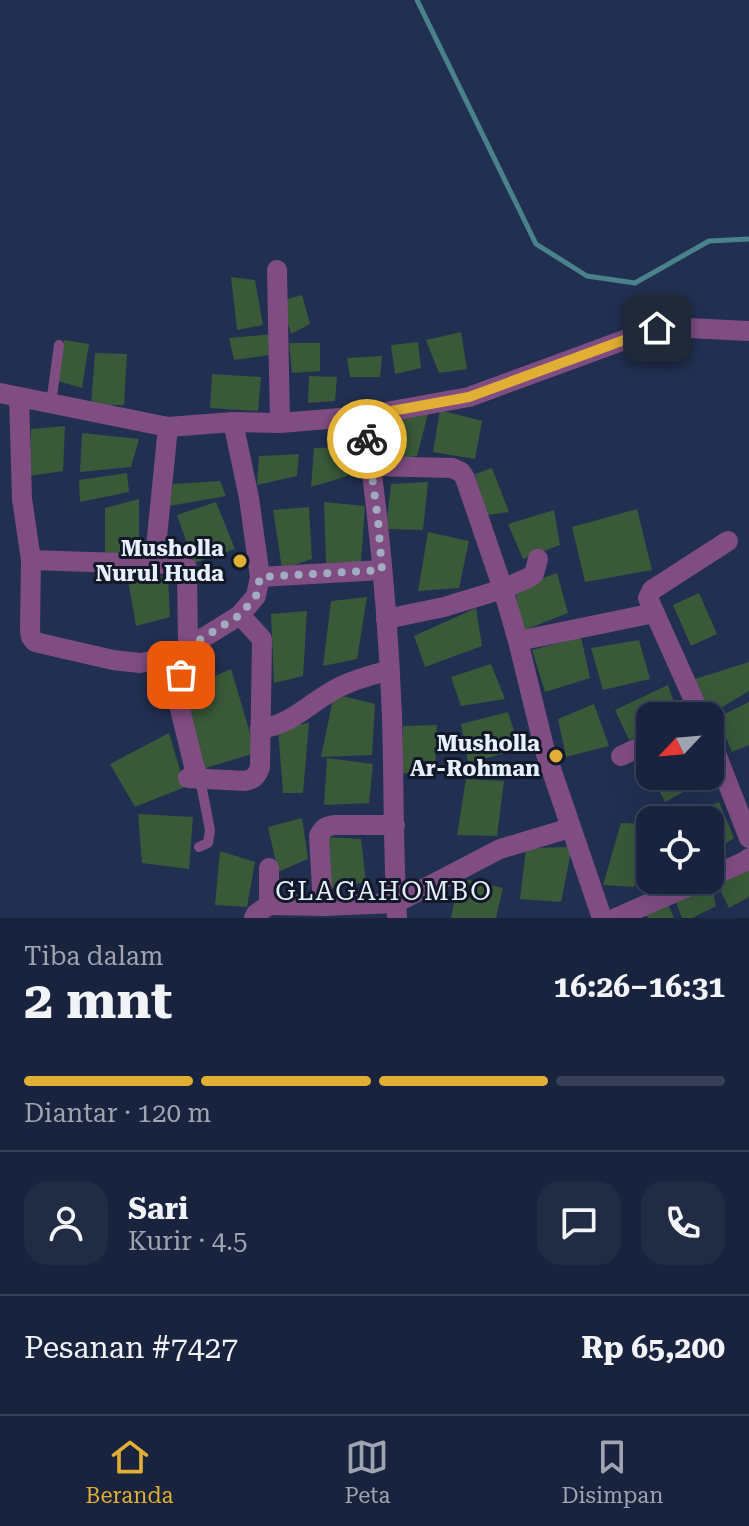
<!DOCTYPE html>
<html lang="id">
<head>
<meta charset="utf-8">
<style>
  body { margin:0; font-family:"Roboto Serif",serif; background:#222b44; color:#f1f3f6; height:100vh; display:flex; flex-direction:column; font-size:30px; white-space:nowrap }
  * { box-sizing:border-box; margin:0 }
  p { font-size:26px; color:#9fa4b0 }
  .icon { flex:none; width:44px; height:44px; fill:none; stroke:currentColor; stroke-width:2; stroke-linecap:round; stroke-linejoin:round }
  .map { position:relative; height:918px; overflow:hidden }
  .side { display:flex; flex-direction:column; background:#19233d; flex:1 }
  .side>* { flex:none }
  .needle { width:52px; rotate:244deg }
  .buttons { position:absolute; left:636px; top:702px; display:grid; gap:16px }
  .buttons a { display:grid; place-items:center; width:88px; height:88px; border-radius:16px; background:#19233d; box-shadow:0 8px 32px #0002,0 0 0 2px #374057; font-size:40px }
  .pin { position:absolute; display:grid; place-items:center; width:68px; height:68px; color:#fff; margin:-34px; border-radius:16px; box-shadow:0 4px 12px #0006 }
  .courier { position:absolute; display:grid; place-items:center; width:80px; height:80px; margin:-40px; border:6px solid #e1af34; border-radius:50%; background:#fff; color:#222; box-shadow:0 2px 10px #0007 }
  .head em { font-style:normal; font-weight:700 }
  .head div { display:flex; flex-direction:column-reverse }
  .head { display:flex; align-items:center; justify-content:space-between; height:136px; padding:0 24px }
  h1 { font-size:52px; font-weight:700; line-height:60px }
  .bar { display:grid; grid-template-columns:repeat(4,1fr); gap:12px 8px; align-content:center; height:96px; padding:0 24px }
  .bar i { height:10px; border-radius:6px; background:#374057 }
  .bar .active { background:#e1af34 }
  .bar p { grid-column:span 4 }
  .line { display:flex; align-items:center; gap:20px; padding:0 24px; border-top:2px solid #374057 }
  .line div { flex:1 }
  .round { display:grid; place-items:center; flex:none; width:84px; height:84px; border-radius:24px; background:#222b44 }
  .tabs { display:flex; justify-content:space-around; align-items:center; height:112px; border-top:2px solid #374057; background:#19233d; font-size:22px; color:#9fa4b0 }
  .tabs a { display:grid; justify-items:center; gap:4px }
  .tabs .active { color:#e1af34 }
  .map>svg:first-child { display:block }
</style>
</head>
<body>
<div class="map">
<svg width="749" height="918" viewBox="0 0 749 918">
  <rect width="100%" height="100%" fill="#212f51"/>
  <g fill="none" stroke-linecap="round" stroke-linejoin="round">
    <path stroke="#4a828b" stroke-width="5" d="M417 0 536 244 587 276 635 283 709 241 749 239"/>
  </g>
  <g fill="#395939">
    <path d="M231 277 255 280 263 325 237 330Z"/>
    <path d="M302 295 310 324 291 334 281 301Z"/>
    <path d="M461 332 467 369 439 373 426 340Z"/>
    <path d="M273 334 277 354 234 360 229 338Z"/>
    <path d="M64 340 89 344 82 388 58 381Z"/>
    <path d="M418 342 421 368 395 374 391 345Z"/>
    <path d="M289 343H320V371L292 373Z"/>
    <path d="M95 353 127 354 124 405H91Z"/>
    <path d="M382 356 380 377H350L347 358Z"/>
    <path d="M212 374 261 377 258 411 210 408Z"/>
    <path d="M309 376 337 377 335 401 308 403Z"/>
    <path d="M440 410 482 421 475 459 433 452Z"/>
    <path d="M428 414 417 456 378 462 382 418Z"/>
    <path d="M65 426 63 471 29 476 31 429Z"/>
    <path d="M82 433 139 439 131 467 80 472Z"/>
    <path d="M348 447V476L311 487 314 448Z"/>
    <path d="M299 454 297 476 257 485 259 456Z"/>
    <path d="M492 468 509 512 487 515 475 474Z"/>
    <path d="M127 473 129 492 80 502 79 480Z"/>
    <path d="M220 481 226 496 169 506 173 484Z"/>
    <path d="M428 482 423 530 386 529 391 484Z"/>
    <path d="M139 499V551L105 557V508Z"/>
    <path d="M216 502 235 549 194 563 177 515Z"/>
    <path d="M324 502 365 506 361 562 326 563Z"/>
    <path d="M309 507 312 559 282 569 273 510Z"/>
    <path d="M637 509 652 570 585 582 572 527Z"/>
    <path d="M554 510 560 545 523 559 508 524Z"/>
    <path d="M428 532 469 541 459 588 418 591Z"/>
    <path d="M557 573 568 613 522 631 515 588Z"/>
    <path d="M168 576 170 617 136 626 128 580Z"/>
    <path d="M699 593 717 634 691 646 673 605Z"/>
    <path d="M367 597 357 659 323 666 331 601Z"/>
    <path d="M476 608 482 646 425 667 414 636Z"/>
    <path d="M307 611 303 676 274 683 271 614Z"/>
    <path d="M581 637 590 678 545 692 532 650Z"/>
    <path d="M639 640 650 679 603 690 591 648Z"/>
    <path d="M749 662V691L711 714 695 679Z"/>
    <path d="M491 664 505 699 461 706 451 677Z"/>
    <path d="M231 669 256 753 202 769 182 690Z"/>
    <path d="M668 685 679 716H650V731L629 740 615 710Z"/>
    <path d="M334 694 375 704 372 755 321 757Z"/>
    <path d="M749 702V745L732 752 718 717Z"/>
    <path d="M594 704 609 746 566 757 558 719Z"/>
    <path d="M508 712 520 749 468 763 461 724Z"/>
    <path d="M309 723 303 793H283L278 728Z"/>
    <path d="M437 725 435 770 401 774 403 726Z"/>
    <path d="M169 733 185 787 135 807 110 764Z"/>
    <path d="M327 758 373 764 369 803 324 805Z"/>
    <path d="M652 776H697L700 783 665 802Z"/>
    <path d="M466 779 504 781 497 836 457 835Z"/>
    <path d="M719 802 734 838 710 854V820H683L682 817Z"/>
    <path d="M138 814 193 817 189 869 142 863Z"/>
    <path d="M302 818 308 859 278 872 268 827Z"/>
    <path d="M621 823 650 824V828L634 887 603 885Z"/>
    <path d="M327 837 361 839 366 882 328 889Z"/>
    <path d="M572 847 561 902 520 899 526 848Z"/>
    <path d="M220 851 255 862 247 907 215 905Z"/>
    <path d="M749 867V897L729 908 715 880Z"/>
    <path d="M459 878 503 888 496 918H451Z"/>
    <path d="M711 882 716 906 692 918H682L674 897Z"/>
    <path d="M666 899 674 918H648L643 910Z"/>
  </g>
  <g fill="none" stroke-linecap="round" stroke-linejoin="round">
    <g stroke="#804d83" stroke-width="10">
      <path d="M51 404 59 345"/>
      <path d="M199 847 208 843 210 830 200 779"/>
    </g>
    <g stroke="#804d83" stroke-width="20">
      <path d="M277 270 280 423"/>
      <path d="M0 393 168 427 233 422 280 423 364 416 469 397 657 328 667 327 749 331"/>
      <path d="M19 397 22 499 31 560 30 630 31 637 35 642 113 660 140 663 157 660 182 651 240 615"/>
      <path d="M364 416C379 516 388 615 392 716 394 783 393 851 397 918"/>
      <path d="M233 422 249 498 260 577 382 570"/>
      <path d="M371 466 452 468 461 472 465 478 503 589 518 641 545 751 602 918"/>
      <path d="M31 560 152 564 156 547 168 427"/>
      <path d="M152 564C163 564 178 562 187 568L188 647 181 675 176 685 179 705 194 766 200 779"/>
      <path d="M386 619 444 607 503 589 530 577 534 574 538 559"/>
      <path d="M518 641 654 613"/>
      <path d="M701 716 648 598 652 590 728 541"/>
      <path d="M260 729C292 724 307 705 334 690 351 680 370 676 389 670"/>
      <path d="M710 738 749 838"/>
      <path d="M621 756 650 742"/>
      <path d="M188 778 245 781C254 779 257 776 260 767L262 639 240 615 256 596 260 577"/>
      <path d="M269 868V905L323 906 396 903 500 849 570 828"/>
      <path d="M710 877 746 861 749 858"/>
      <path d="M323 906 319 836C323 828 326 826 335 825H395"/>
      <path d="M254 918 256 914 269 905"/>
      <path d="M616 918 703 880"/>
    </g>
  </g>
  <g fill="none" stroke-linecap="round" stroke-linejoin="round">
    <path stroke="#a2acc0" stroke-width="8" stroke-dasharray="0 14.4" d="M181 675 188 647 240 615 256 596 260 577 382 570 378 520 367 439"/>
    <path stroke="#e1af34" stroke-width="10" d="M367 439 364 416 469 397 657 328"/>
  </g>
  <g fill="#e1af34" stroke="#111827" stroke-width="3">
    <circle cx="240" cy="561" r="8"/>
    <circle cx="556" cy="756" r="8"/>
  </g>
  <g text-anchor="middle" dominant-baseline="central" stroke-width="6" stroke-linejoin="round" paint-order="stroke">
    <g font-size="22" font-weight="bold" fill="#e8effc" stroke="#111827" text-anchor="end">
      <text x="224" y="548">Musholla<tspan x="224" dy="25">Nurul Huda</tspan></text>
      <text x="540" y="743">Musholla<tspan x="540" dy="25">Ar-Rohman</tspan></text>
    </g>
    <g font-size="26" letter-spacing="2" fill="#e8effc" stroke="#111827">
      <text x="384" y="891">GLAGAHOMBO</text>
    </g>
  </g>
</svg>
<div class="buttons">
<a><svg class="needle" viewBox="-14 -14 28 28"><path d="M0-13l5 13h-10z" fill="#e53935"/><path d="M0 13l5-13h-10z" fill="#9fa4b0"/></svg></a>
<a><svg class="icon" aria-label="locate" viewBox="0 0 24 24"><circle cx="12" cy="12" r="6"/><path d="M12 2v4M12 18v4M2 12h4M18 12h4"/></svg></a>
</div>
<div class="pin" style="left:181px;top:675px;background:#ea580c"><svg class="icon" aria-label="bag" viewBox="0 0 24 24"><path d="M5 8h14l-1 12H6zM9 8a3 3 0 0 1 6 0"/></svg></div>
<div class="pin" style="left:657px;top:328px;background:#1f2937"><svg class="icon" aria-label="home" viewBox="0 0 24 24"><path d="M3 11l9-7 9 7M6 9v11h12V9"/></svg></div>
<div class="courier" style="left:367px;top:439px"><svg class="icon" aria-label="bike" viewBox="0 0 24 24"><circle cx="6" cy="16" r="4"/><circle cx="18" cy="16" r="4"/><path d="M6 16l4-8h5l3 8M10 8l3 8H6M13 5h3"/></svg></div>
</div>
<section class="side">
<div class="head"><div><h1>2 mnt</h1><p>Tiba dalam</p></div><em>16:26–16:31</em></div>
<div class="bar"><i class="active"></i><i class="active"></i><i class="active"></i><i></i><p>Diantar · 120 m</p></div>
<div class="line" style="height:144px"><a class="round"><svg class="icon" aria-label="person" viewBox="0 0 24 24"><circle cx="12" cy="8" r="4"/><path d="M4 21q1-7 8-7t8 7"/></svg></a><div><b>Sari</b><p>Kurir · 4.5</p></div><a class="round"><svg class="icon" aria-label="chat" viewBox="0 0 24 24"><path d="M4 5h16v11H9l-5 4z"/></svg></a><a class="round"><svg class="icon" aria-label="phone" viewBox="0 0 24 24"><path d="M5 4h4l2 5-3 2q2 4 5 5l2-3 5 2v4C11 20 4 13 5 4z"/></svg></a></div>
<div class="line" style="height:104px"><div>Pesanan #7427</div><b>Rp 65,200</b></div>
</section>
<nav class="tabs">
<a class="active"><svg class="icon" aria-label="home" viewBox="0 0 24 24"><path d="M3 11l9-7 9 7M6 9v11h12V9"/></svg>Beranda</a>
<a><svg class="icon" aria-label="map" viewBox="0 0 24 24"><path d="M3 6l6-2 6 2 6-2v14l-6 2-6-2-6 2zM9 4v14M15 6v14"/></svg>Peta</a>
<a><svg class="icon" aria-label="saved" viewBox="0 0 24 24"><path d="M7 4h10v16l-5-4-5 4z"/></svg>Disimpan</a>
</nav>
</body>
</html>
